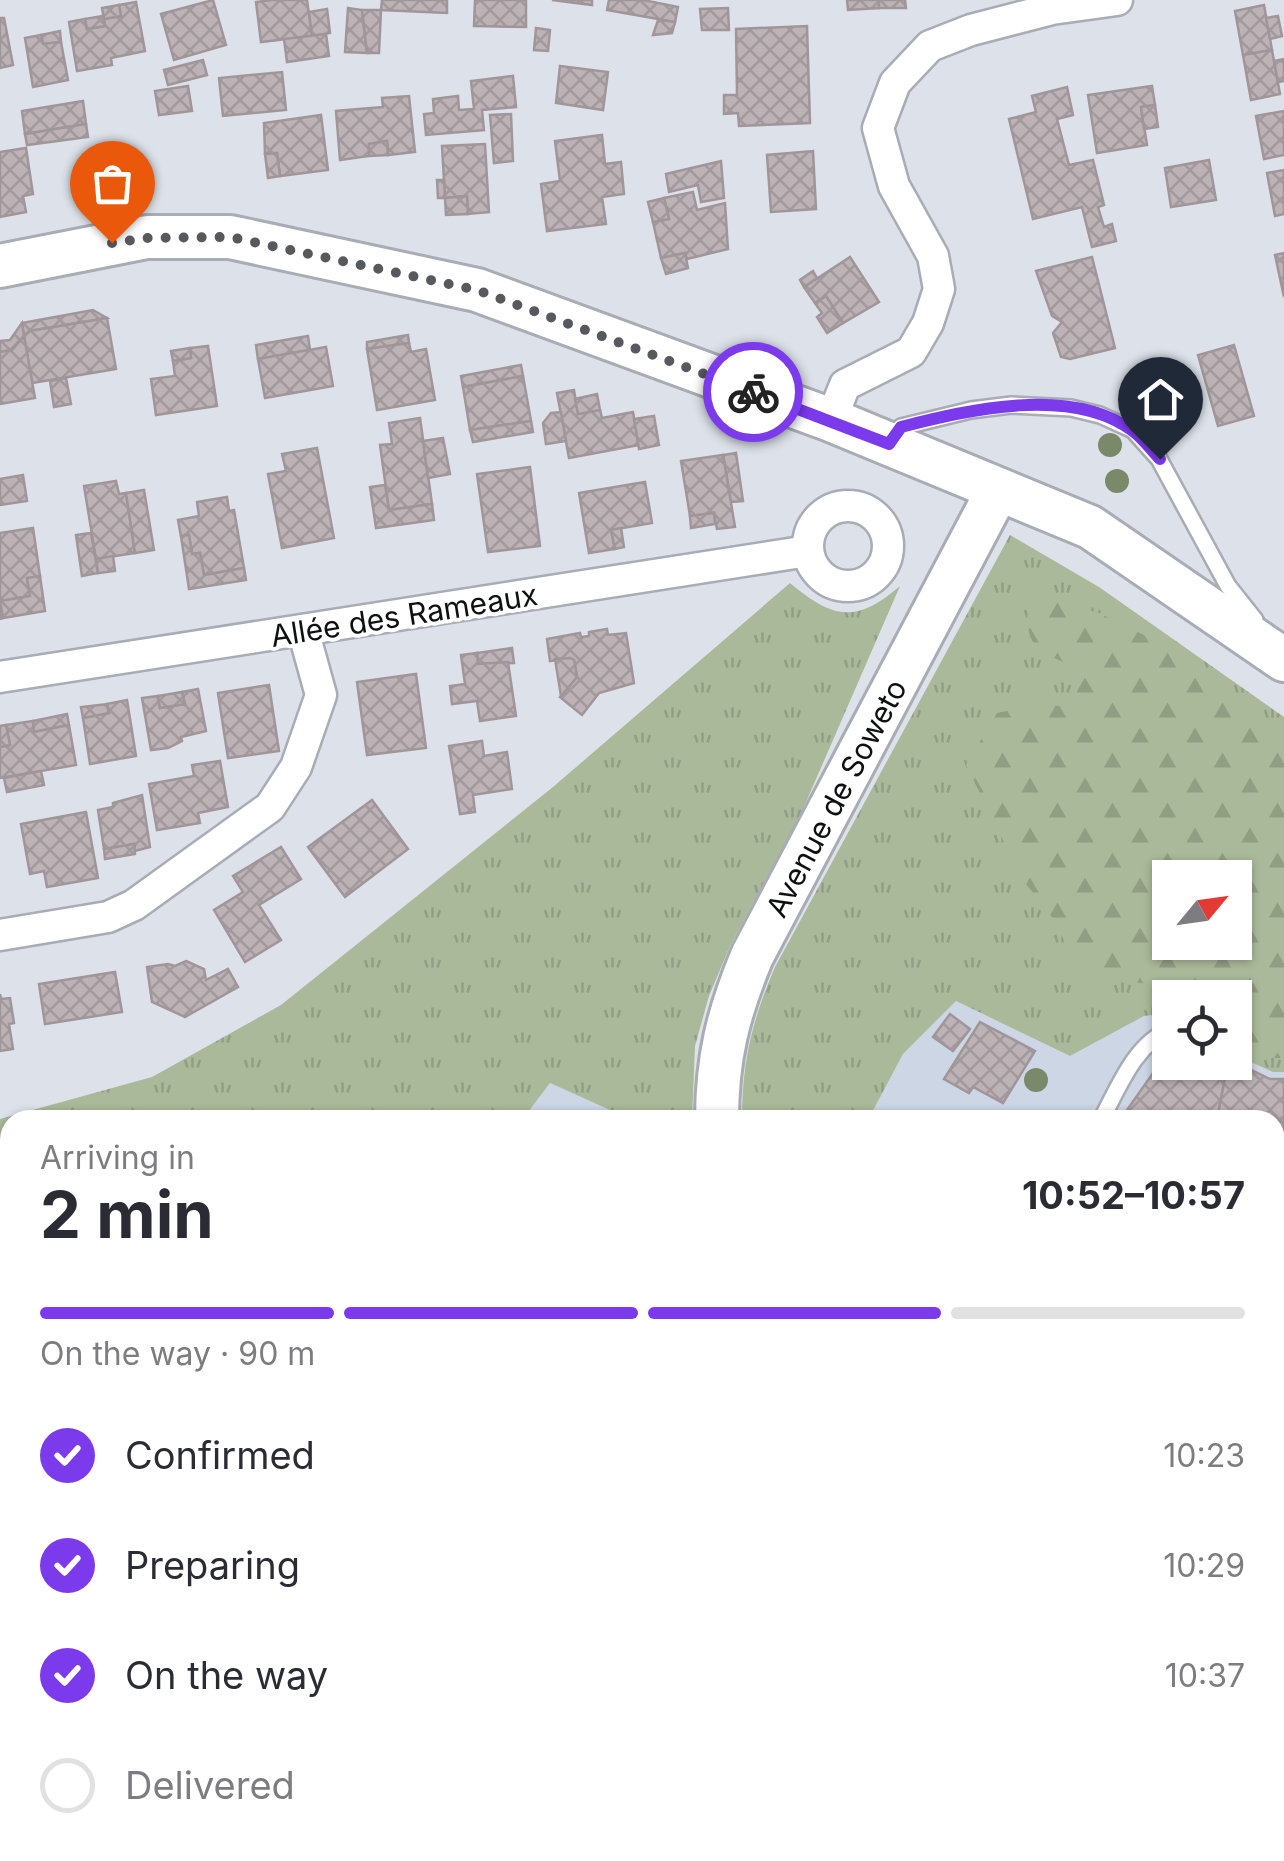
<!DOCTYPE html>
<html lang="en">
<head>
<meta charset="utf-8">
<style>
  body { margin:0; font-family:Inter,sans-serif; background:#f2f2f3; color:#2b2b33; height:100vh; display:flex; flex-direction:column; font-size:38px; white-space:nowrap }
  * { box-sizing:border-box; margin:0 }
  p { font-size:32px; color:#7c7c81 }
  .icon { flex:none; width:55px; height:55px; fill:none; stroke:currentColor; stroke-width:2; stroke-linecap:round; stroke-linejoin:round }
  .map { position:relative; flex:1; overflow:hidden }
  .drawer { position:absolute; left:0px; top:1110px; width:1285px; height:752px; display:flex; flex-direction:column; background:#fff; border-radius:30px 30px 0 0; box-shadow:0 2px 8px #0004 }
  .drawer>* { flex:none }
  .needle { width:65px; rotate:61deg }
  .fabs { position:absolute; left:1152px; top:860px; display:grid; gap:20px }
  .fabs a { display:grid; place-items:center; width:100px; height:100px; border-radius:0px; background:#fff; box-shadow:0 2px 8px #0004; font-size:50px }
  .pin { position:absolute; display:grid; place-items:center; width:85px; height:85px; color:#fff; margin:-102px -42px; border-radius:50% 50% 50% 0; rotate:-45deg; box-shadow:0 0 10px #0007 }
  .pin .icon { rotate:45deg }
  .courier { position:absolute; display:grid; place-items:center; width:100px; height:100px; margin:-50px; border:8px solid #7c3aed; border-radius:50%; background:#fff; color:#222; box-shadow:0 2px 12px #0007 }
  .head em { font-style:normal; font-weight:700 }
  .head div { display:flex; flex-direction:column-reverse }
  .head { display:flex; align-items:center; justify-content:space-between; height:170px; padding:0 40px }
  h1 { font-size:65px; font-weight:700; line-height:75px }
  .bar { display:grid; grid-template-columns:repeat(4,1fr); gap:15px 10px; align-content:center; height:120px; padding:0 40px }
  .bar i { height:12px; border-radius:8px; background:#e1e1e2 }
  .bar .on { background:#7c3aed }
  .bar p { grid-column:span 4 }
  ol { padding:0 40px; list-style:none }
  li { display:flex; align-items:center; gap:30px; height:110px }
  li p { margin-inline-start:auto }
  li .icon { padding:10px; border-radius:50%; background:#7c3aed; color:#fff; stroke-width:4 }
  li:last-child { color:#7c7c81 }
  li i { width:55px; height:55px; border:5px solid #e1e1e2; border-radius:50% }
  .map>svg:first-child { display:block }
</style>
</head>
<body>
<div class="map">
<svg width="1284" height="1861" viewBox="0 0 1284 1861">
  <defs>
    <pattern id="grass-tufts" width="24" height="20" patternUnits="userSpaceOnUse" patternTransform="scale(2.5)"><rect width="24" height="20" fill="#aab99a"/><path d="M3 7l-1-3M5 7V3M7 7l1-3M15 17l-1-3M17 17v-4M19 17l1-3" fill="none" stroke="#919e84"/></pattern>
    <pattern id="forest-firs" width="22" height="20" patternUnits="userSpaceOnUse" patternTransform="scale(2.5)"><rect width="22" height="20" fill="#aab99a"/><path d="M5 1l3.5 6h-7zM16 11l3.5 6h-7z" fill="#919e84"/></pattern>
    <pattern id="park-dots" width="8" height="8" patternUnits="userSpaceOnUse" patternTransform="scale(2.5)"><rect width="8" height="8" fill="#aab99a"/><path d="M2 2h.1M6 6h.1" fill="none" stroke="#919e84" stroke-width="1.8" stroke-linecap="round"/></pattern>
    <pattern id="building-cross-hatch" width="8" height="8" patternUnits="userSpaceOnUse" patternTransform="scale(2.5)"><rect width="8" height="8" fill="#bdb3b7"/><path d="M0 0l8 8M0 8l8-8" fill="none" stroke="#a1999c"/></pattern>
  </defs>
  <rect width="100%" height="100%" fill="#dde2ea"/>
  <g fill="#cdd6e5">
    <path d="M956 1001 1070 1056 1144 1016 1170 1013V1062H1235V1053L1273 1072H1284V1861H1196L1180 1853 1275 1852V1120H868L903 1054Z"/>
    <path d="M550 1083 632 1120H522Z"/>
    <path d="M10 1504V1852H672V1861H0V1508Z"/>
  </g>
  <g fill="url(#grass-tufts)" fill-rule="evenodd">
    <path d="M1010 535 1099 587 1284 717V1072H1273L1235 1055V998H1170V1013L1144 1016 1070 1056 956 1001 903 1054 868 1120H742C742 1061 752 1021 775 967ZM1170 878H1235V942H1170Z"/>
    <path d="M790 583C833 619 856 624 900 586L800 816 730 946 709 996 695 1046 692 1120H632L550 1083 522 1120H10V1504L0 1508V1119L152 1077 281 1005 553 787Z"/>
    <path d="M1284 1255V1385L1275 1371V1257Z"/>
    <path d="M722 1853 1180 1852 1196 1861H722Z"/>
  </g>
  <path fill="url(#forest-firs)" fill-rule="evenodd" d="M1048 599 1099 613 1144 635 1284 734V1058H1260L1241 1019 1235 1016V998L1192 997 1166 986 1083 976 1048 910 1024 882 966 765 997 713 1039 704 1059 706 1079 697 1068 664C1034 649 1025 644 1028 605ZM1170 878H1235V942H1170Z"/>
  <path fill="url(#park-dots)" d="M1275 1593 1284 1606V1757L1275 1752Z"/>
  <g fill="url(#building-cross-hatch)" stroke="#a0969a" stroke-width="2.5">
    <path d="M213 0 226 45 174 60 161 14Z"/>
    <path d="M271 0H307L312 36 261 42 256 2Z"/>
    <path d="M382 0H447V13L381 10Z"/>
    <path d="M475 0H526V27L474 26Z"/>
    <path d="M552 0H592V5Z"/>
    <path d="M609 0H643L678 7 675 22 607 10Z"/>
    <path d="M847 0H879V8L848 10Z"/>
    <path d="M879 0H905L906 8H879Z"/>
    <path d="M136 2 145 51 111 58 112 65 77 71 69 22 85 19 87 29 105 26 104 19 121 16 119 5Z"/>
    <path d="M119 5 121 16 104 19 102 8Z"/>
    <path d="M1264 5 1272 50 1243 55 1235 11Z"/>
    <path d="M348 8 362 10 367 53 345 52Z"/>
    <path d="M728 8 729 30H702L700 9Z"/>
    <path d="M327 9 330 33 312 36 309 12Z"/>
    <path d="M362 10H381L379 53H367Z"/>
    <path d="M103 16 105 26 87 29 85 19Z"/>
    <path d="M1278 16 1282 36 1270 39 1266 18Z"/>
    <path d="M0 18H4L13 65 0 68Z"/>
    <path d="M658 20 675 22 672 33 653 35Z"/>
    <path d="M807 26 810 123 739 126 738 113 724 114V95H737L736 29Z"/>
    <path d="M536 28 550 30 548 51 534 50Z"/>
    <path d="M60 31 61 42 43 44 41 35Z"/>
    <path d="M326 34 329 56 287 62 284 39Z"/>
    <path d="M41 35 43 44 61 42 68 80 33 87 25 38Z"/>
    <path d="M1272 50 1280 94 1251 100 1243 55Z"/>
    <path d="M1284 59V81L1278 82 1274 61Z"/>
    <path d="M203 60 207 75 168 85 164 70Z"/>
    <path d="M560 66 608 72 603 110 556 103Z"/>
    <path d="M282 72 286 110 223 116 219 78Z"/>
    <path d="M513 76 516 107 482 110 484 130 426 135 424 114 434 113 433 99 458 96 459 110 474 109 471 81Z"/>
    <path d="M188 86 192 111 159 115 155 91Z"/>
    <path d="M1152 86 1155 105 1141 107 1147 145 1097 153 1088 95Z"/>
    <path d="M1067 87 1073 115 1057 119 1069 165 1093 160 1104 205 1098 207 1104 227 1112 224 1116 241 1092 247 1082 207 1033 219 1009 119 1036 112 1032 96Z"/>
    <path d="M409 96 415 152 388 155 387 141 369 144V156L340 160 336 111 383 107 382 98Z"/>
    <path d="M83 101 86 124 25 134 22 111Z"/>
    <path d="M1155 105 1158 127 1144 129 1141 107Z"/>
    <path d="M1284 111V155L1264 159 1256 116Z"/>
    <path d="M511 114 513 161 494 163 490 115Z"/>
    <path d="M321 115 328 170 280 176 277 153 265 154 264 123Z"/>
    <path d="M86 124 88 137 27 145 25 134Z"/>
    <path d="M602 135 605 164 621 162 624 194 602 197 606 224 547 231 541 184 560 181 555 141Z"/>
    <path d="M387 141 388 155 369 156V144Z"/>
    <path d="M485 144 489 212 468 214 467 196 445 198 442 146Z"/>
    <path d="M26 148 33 194 23 196 26 212 0 217V152Z"/>
    <path d="M813 151 816 209 771 212 767 155Z"/>
    <path d="M277 153 280 176 268 178 265 154Z"/>
    <path d="M1209 160 1216 200 1171 207 1165 168Z"/>
    <path d="M721 161 724 198 701 202 698 185 669 192 666 174Z"/>
    <path d="M1284 170V214L1275 216 1267 173Z"/>
    <path d="M437 180H444L445 198H438Z"/>
    <path d="M693 192 697 210 725 203 728 249 687 259 685 253 661 258 653 222 669 219 664 198Z"/>
    <path d="M467 196 468 214 446 215 445 198Z"/>
    <path d="M664 198 669 219 653 222 648 202Z"/>
    <path d="M685 253 688 268 666 274 661 258Z"/>
    <path d="M1284 253V297L1275 255Z"/>
    <path d="M850 257 879 302 843 323 826 296 815 303 804 287Z"/>
    <path d="M1092 257 1115 348 1070 359 1061 357 1053 333 1062 322 1052 316 1036 271Z"/>
    <path d="M813 271 817 278 804 287 800 280Z"/>
    <path d="M826 296 843 323 827 333 817 317 822 313 815 303Z"/>
    <path d="M93 310 107 318 30 331 24 336 22 323Z"/>
    <path d="M107 318 116 369 32 383 24 336 30 331Z"/>
    <path d="M22 323 24 336 12 350 0 352V341L10 340Z"/>
    <path d="M408 335 409 343 367 349V342Z"/>
    <path d="M24 336 35 398 0 404V352L12 350Z"/>
    <path d="M308 336 310 350 258 359 256 345Z"/>
    <path d="M409 343 411 352 426 349 435 400 377 410 367 349Z"/>
    <path d="M1234 345 1254 416 1218 426 1198 355Z"/>
    <path d="M208 346 217 406 156 415 151 379 175 376 173 361 191 358 190 348Z"/>
    <path d="M326 347 333 386 265 398 258 359Z"/>
    <path d="M190 348 191 358 173 361 171 351Z"/>
    <path d="M521 365 523 376 463 387 461 376Z"/>
    <path d="M523 376 531 421 470 430 463 387Z"/>
    <path d="M66 378 71 404 54 407 50 381Z"/>
    <path d="M574 390 578 414 600 410 602 418 633 412 639 445 569 458 557 393Z"/>
    <path d="M597 394 600 410 578 414 575 399Z"/>
    <path d="M561 412 566 441 546 444 543 423 551 413Z"/>
    <path d="M654 416 659 445 639 449 634 419Z"/>
    <path d="M420 418 432 504 389 510 380 445 392 444 389 423Z"/>
    <path d="M531 421 533 432 473 442 470 430Z"/>
    <path d="M443 438 450 474 428 478 423 441Z"/>
    <path d="M317 448 334 538 282 548 268 474 286 471 282 454Z"/>
    <path d="M736 453 743 501 731 502 723 455Z"/>
    <path d="M723 455 735 527 717 529 714 513 690 516 681 461Z"/>
    <path d="M530 467 540 546 488 552 477 474Z"/>
    <path d="M23 475 27 501 0 505V479Z"/>
    <path d="M116 481 119 494 126 493 135 553 96 559 84 486Z"/>
    <path d="M645 482 652 523 611 530 615 549 589 553 579 493Z"/>
    <path d="M385 485 389 510 432 504 434 520 376 528 370 487Z"/>
    <path d="M144 490 154 550 135 553 126 493Z"/>
    <path d="M227 497 229 511 234 510 244 568 204 575 200 553 192 554 189 535 181 536 178 520 199 516 197 502Z"/>
    <path d="M714 513 715 524 691 528 690 516Z"/>
    <path d="M33 528 40 576 27 578 30 596 0 601 3 618 0 619V533Z"/>
    <path d="M621 528 624 547 615 549 611 530Z"/>
    <path d="M91 533 98 573 82 576 76 535Z"/>
    <path d="M189 535 192 554 200 553 204 575 244 568 246 580 189 589 181 536Z"/>
    <path d="M113 556 115 571 98 573 96 559Z"/>
    <path d="M40 576 45 611 3 618 0 601 30 596 27 578Z"/>
    <path d="M607 629 608 635 626 633 634 683 599 693 582 715 560 697 577 677 574 660 570 658 550 661 547 639 580 633 581 637 589 636V632Z"/>
    <path d="M512 648 514 663 478 664 477 653Z"/>
    <path d="M477 653 478 664 508 662 516 716 480 721 477 701 452 704 450 686 465 684 461 655Z"/>
    <path d="M570 658 574 660 577 677 561 696 555 659Z"/>
    <path d="M416 674 426 748 367 755 357 682Z"/>
    <path d="M269 685 279 751 228 758 218 693Z"/>
    <path d="M198 689 206 731 181 737 182 741 168 748 151 750 142 698 158 696 160 708 185 704 182 692Z"/>
    <path d="M182 692 185 704 160 708 158 696Z"/>
    <path d="M127 700 136 756 90 764 83 718 109 713 107 704Z"/>
    <path d="M107 704 109 713 83 718 81 707Z"/>
    <path d="M67 714 69 725 34 732 33 721Z"/>
    <path d="M33 721 34 732 69 725 76 765 0 778V747L10 745 6 725Z"/>
    <path d="M6 725 10 745 0 747V726Z"/>
    <path d="M482 741 484 756 507 752 512 789 473 795 475 812 460 814 449 746Z"/>
    <path d="M220 761 228 807 198 813 200 823 157 830 149 784 194 776 192 765Z"/>
    <path d="M41 771 44 785 7 792 4 778Z"/>
    <path d="M142 795 150 847 135 851 134 844 104 849 98 810 113 807V803Z"/>
    <path d="M372 800 408 849 345 897 308 847Z"/>
    <path d="M86 812 98 878 47 887 44 871 30 874 21 824Z"/>
    <path d="M134 844 135 854 105 859 104 849Z"/>
    <path d="M281 847 301 879 259 905 281 940 245 962 214 910 243 892 233 876Z"/>
    <path d="M186 961 204 969 206 980 228 969 238 987 185 1017 152 1002 147 967 168 964 175 966Z"/>
    <path d="M115 972 122 1012 45 1024 39 984Z"/>
    <path d="M0 994 1 999 10 998 14 1023 9 1024 13 1049 0 1051Z"/>
    <path d="M950 1014 970 1029 953 1051 933 1037Z"/>
    <path d="M980 1022 1035 1051 1003 1103 973 1087 969 1093 944 1079Z"/>
    <path d="M1170 1049V1062H1228L1217 1120H1120Z"/>
    <path d="M1228 1062H1235L1270 1079H1284V1219L1275 1239V1120H1217Z"/>
    <path d="M1275 1382 1284 1395V1479L1275 1465Z"/>
    <path d="M1284 1510V1570L1275 1557V1517Z"/>
    <path d="M0 1588 10 1594V1647L0 1641Z"/>
    <path d="M0 1641 10 1647V1741L0 1757V1729L4 1723 0 1721Z"/>
    <path d="M10 1741V1818L0 1834V1757Z"/>
    <path d="M1275 1777 1284 1783V1847L1275 1842Z"/>
    <path d="M99 1852H153L167 1861H93Z"/>
    <path d="M189 1852H248L244 1861H184Z"/>
    <path d="M321 1852H336L349 1861H334Z"/>
    <path d="M336 1852H417L431 1861H349Z"/>
    <path d="M591 1852H599L609 1861H598L589 1855Z"/>
    <path d="M606 1852H626L620 1861H609L601 1854Z"/>
  </g>
  <g fill="none" stroke-linecap="round" stroke-linejoin="round">
    <defs>
      <g id="lane">
        <path d="M891 441 901 427 971 410 1011 405 1071 408 1100 415 1133 430 1159 459 1228 586 1255 620"/>
        <path d="M1101 1120C1118 1089 1135 1043 1170 1030"/>
        <path d="M0 1524 10 1522"/>
        <path d="M1262 1852 1277 1861"/>
      </g>
      <g id="street">
        <path d="M831 420 845 385 911 352 928 323 939 289 933 256 894 186 878 128 895 83 930 46 971 30 1052 9 1117 0"/>
        <circle cx="848" cy="546" r="40"/>
        <path d="M0 677 808 551"/>
        <path d="M0 935 108 917 134 905 270 807 296 767 321 695 303 630"/>
      </g>
      <g id="secondary">
        <path d="M0 266 147 237H230L477 290 831 420 1090 527 1284 660"/>
        <path d="M717 1120C717 1058 728 1014 752 956L998 490"/>
        <path d="M694 1861V1852"/>
      </g>
    </defs>
    <use href="#lane" stroke="#a8acb4" stroke-width="20"/>
    <use href="#street" stroke="#a8acb4" stroke-width="35"/>
    <use href="#secondary" stroke="#a8acb4" stroke-width="48"/>
    <use href="#lane" stroke="#fff" stroke-width="15"/>
    <use href="#street" stroke="#fff" stroke-width="30"/>
    <use href="#secondary" stroke="#fff" stroke-width="42"/>
  </g>
  <g fill="#7a8969">
    <circle cx="1110" cy="445" r="12"/>
    <circle cx="1117" cy="481" r="12"/>
    <circle cx="1036" cy="1080" r="12"/>
  </g>
  <g fill="none" stroke-linecap="round" stroke-linejoin="round">
    <path stroke="#56595e" stroke-width="10" stroke-dasharray="0 18" d="M112 243 147 238 230 237 477 290 753 392"/>
    <path stroke="#7c3aed" stroke-width="12" d="M753 392 889 444 901 427C968 410 1071 385 1133 431 1143 438 1151 450 1160 459"/>
  </g>
  <g text-anchor="middle" dominant-baseline="central" stroke-width="8" stroke-linejoin="round" paint-order="stroke">
    <g font-size="30" fill="#0e0f12" stroke="#fff">
      <text transform="translate(404 615) rotate(-9)">Allée des Rameaux</text>
      <text transform="translate(836 798) rotate(-62)">Avenue de Soweto</text>
    </g>
  </g>
</svg>
<div class="fabs">
<a><svg class="needle" viewBox="-14 -14 28 28"><path d="M0-13l5 13h-10z" fill="#e53935"/><path d="M0 13l5-13h-10z" fill="#7c7c81"/></svg></a>
<a><svg class="icon" aria-label="locate" viewBox="0 0 24 24"><circle cx="12" cy="12" r="6"/><path d="M12 2v4M12 18v4M2 12h4M18 12h4"/></svg></a>
</div>
<div class="pin" style="left:112px;top:243px;background:#ea580c"><svg class="icon" aria-label="bag" viewBox="0 0 24 24"><path d="M5 8h14l-1 12H6zM9 8a3 3 0 0 1 6 0"/></svg></div>
<div class="pin" style="left:1160px;top:459px;background:#1f2937"><svg class="icon" aria-label="home" viewBox="0 0 24 24"><path d="M3 11l9-7 9 7M6 9v11h12V9"/></svg></div>
<div class="courier" style="left:753px;top:392px"><svg class="icon" aria-label="bike" viewBox="0 0 24 24"><circle cx="6" cy="16" r="4"/><circle cx="18" cy="16" r="4"/><path d="M6 16l4-8h5l3 8M10 8l3 8H6M13 5h3"/></svg></div>
<section class="drawer">
<div class="head"><div><h1>2 min</h1><p>Arriving in</p></div><em>10:52–10:57</em></div>
<div class="bar"><i class="on"></i><i class="on"></i><i class="on"></i><i></i><p>On the way · 90 m</p></div>
<ol>
<li><svg class="icon" aria-label="check" viewBox="0 0 24 24"><path d="M5 12l5 5 9-10"/></svg>Confirmed<p>10:23</p></li>
<li><svg class="icon" aria-label="check" viewBox="0 0 24 24"><path d="M5 12l5 5 9-10"/></svg>Preparing<p>10:29</p></li>
<li><svg class="icon" aria-label="check" viewBox="0 0 24 24"><path d="M5 12l5 5 9-10"/></svg>On the way<p>10:37</p></li>
<li><i></i>Delivered</li>
</ol>
</section>
</div>
</body>
</html>
